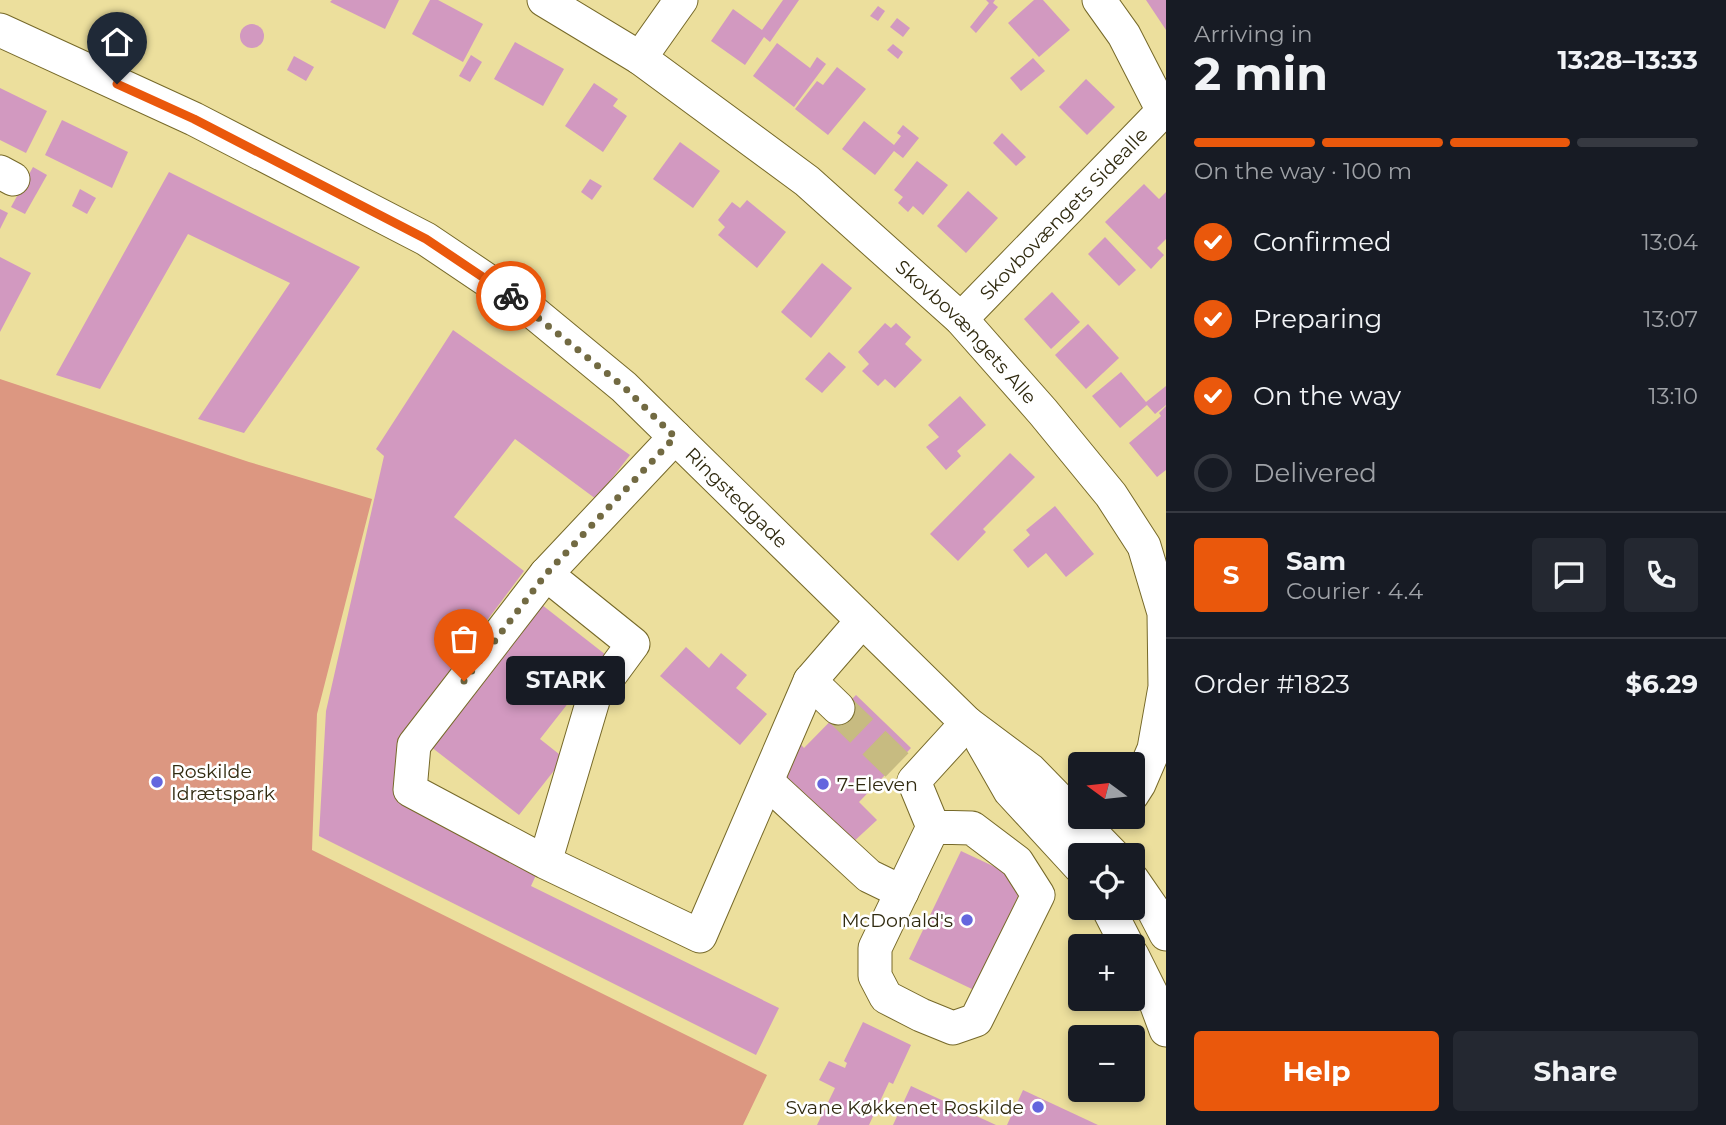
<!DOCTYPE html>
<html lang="en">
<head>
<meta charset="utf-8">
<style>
  body { margin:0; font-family:Montserrat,sans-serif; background:#242831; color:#f1f3f6; height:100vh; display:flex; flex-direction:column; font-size:26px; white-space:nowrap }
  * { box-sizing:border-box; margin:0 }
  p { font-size:23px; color:#9ea1a6 }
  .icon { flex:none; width:38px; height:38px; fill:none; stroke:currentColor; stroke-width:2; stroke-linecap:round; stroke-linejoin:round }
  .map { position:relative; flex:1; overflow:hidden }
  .sheet { display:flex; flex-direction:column; background:#171b24; width:560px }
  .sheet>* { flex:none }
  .needle { width:46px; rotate:285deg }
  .controls { position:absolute; left:1068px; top:752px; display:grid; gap:14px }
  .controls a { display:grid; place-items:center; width:77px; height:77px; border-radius:7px; background:#171b24; box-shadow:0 4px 10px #0003; font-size:35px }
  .pin { position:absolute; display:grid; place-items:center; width:60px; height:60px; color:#fff; margin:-72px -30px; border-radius:50% 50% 50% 0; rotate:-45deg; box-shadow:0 0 7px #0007 }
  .pin .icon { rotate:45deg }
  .courier { position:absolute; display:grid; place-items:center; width:70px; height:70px; margin:-35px; border:5px solid #ea580c; border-radius:50%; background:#fff; color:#222; box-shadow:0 2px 9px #0007 }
  .bubble { position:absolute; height:49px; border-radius:7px; background:#171b24; box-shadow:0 4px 10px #0003; font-size:23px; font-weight:700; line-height:49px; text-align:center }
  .summary em { font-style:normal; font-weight:700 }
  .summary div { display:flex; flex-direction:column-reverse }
  .summary { display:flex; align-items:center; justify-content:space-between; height:119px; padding:0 28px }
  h1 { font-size:46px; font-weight:700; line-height:52px }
  .bar { display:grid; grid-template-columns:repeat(4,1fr); gap:10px 7px; align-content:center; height:84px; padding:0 28px }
  .bar i { height:9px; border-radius:5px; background:#363941 }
  .bar .on { background:#ea580c }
  .bar p { grid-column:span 4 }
  .line { display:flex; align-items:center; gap:18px; padding:0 28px; border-top:2px solid #363941 }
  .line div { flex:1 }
  .round { display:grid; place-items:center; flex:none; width:74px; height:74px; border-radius:7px; background:#242831 }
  ol { padding:0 28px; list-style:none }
  li { display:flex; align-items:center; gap:21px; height:77px }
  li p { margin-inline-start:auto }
  li .icon { padding:7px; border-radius:50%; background:#ea580c; color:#fff; stroke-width:4 }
  li:last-child { color:#9ea1a6 }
  li i { width:38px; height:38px; border:4px solid #363941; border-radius:50% }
  .button { display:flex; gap:14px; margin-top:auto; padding:14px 28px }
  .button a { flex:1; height:80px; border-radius:7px; background:#ea580c; color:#fff; font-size:28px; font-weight:700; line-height:80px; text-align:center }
  .button a+a { background:#242831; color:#f1f3f6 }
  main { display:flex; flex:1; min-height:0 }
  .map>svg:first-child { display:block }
</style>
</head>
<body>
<main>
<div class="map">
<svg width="1166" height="1125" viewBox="0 0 1166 1125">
  <rect width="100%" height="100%" fill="#ecdf9d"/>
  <path fill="#dc9781" d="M0 379 249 462 372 499 317 714 312 850 767 1075 743 1125H0Z"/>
  <g fill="#d299c0">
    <path d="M332 0H399L385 29 330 2Z"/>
    <path d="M430 0H438L483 24 463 62 412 34Z"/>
    <path d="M783 0H799L770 42 764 37 745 65 711 41 733 9 762 30Z"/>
    <path d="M986 0H995L993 3 998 7 976 33 970 27 989 3Z"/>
    <path d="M1034 0H1043L1070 30 1039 57 1008 23Z"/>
    <path d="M1146 0H1166V30Z"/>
    <path d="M878 6 885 11 878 21 870 16Z"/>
    <path d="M897 18 910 28 903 37 890 27Z"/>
    <circle cx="252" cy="36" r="12"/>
    <path d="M515 42 564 69 543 106 494 79Z"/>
    <path d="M777 43 810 68 817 57 826 64 794 107 753 76Z"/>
    <path d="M893 44 903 52 898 59 887 50Z"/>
    <path d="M471 55 482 62 470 82 459 76Z"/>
    <path d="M294 56 314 67 306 81 287 70Z"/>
    <path d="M1033 58 1045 71 1021 91 1010 78Z"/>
    <path d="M837 67 866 89 828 135 795 109 817 81 823 85Z"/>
    <path d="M1086 79 1115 107 1087 135 1059 107Z"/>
    <path d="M594 83 618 99 613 106 627 116 603 152 565 126Z"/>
    <path d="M0 88 47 111 26 153 0 140Z"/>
    <path d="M62 120 128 152 112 188 45 155Z"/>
    <path d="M864 121 894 145 901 136 897 133 903 125 919 138 903 158 894 151 875 175 842 149Z"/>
    <path d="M1002 133 1026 157 1016 166 993 143Z"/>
    <path d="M680 142 720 171 693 208 653 179Z"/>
    <path d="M917 161 948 185 923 215 913 206 908 212 898 203 903 197 894 190Z"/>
    <path d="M33 167 47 175 25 214 11 207Z"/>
    <path d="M169 172 360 267 244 433 198 419 290 283 188 234 100 389 56 375Z"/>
    <path d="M590 179 602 186 592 200 581 192Z"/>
    <path d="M1144 184 1159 199 1166 192V239L1157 248 1164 255 1151 269 1105 222Z"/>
    <path d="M80 189 96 198 87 214 72 206Z"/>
    <path d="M968 191 998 218 966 253 937 226Z"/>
    <path d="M747 200 786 232 757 268 718 235 725 227 718 220 732 202 740 208Z"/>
    <path d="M0 209 8 213 0 229Z"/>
    <path d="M1105 237 1136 270 1119 286 1088 254Z"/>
    <path d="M0 257 31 273 0 332Z"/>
    <path d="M822 263 852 288 811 338 781 312Z"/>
    <path d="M1052 292 1080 322 1051 349 1024 319Z"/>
    <path d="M885 323 891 328 896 323 911 337 905 344 922 360 895 388 885 379 878 386 862 371 869 364 858 352Z"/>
    <path d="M1088 324 1119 358 1086 389 1055 355Z"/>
    <path d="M453 330 630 455 596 499 515 439 454 517 524 571 397 741 395 794 536 875 531 886 779 1008 756 1055 319 836 326 711 384 456 376 449Z"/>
    <path d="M829 352 846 367 822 393 805 379Z"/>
    <path d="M1121 372 1146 402 1166 386V405L1155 414 1147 405 1120 428 1092 396Z"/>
    <path d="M960 396 986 425 957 451 961 456 946 470 926 447 939 437 928 425Z"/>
    <path d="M1166 406V470L1157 477 1129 443 1161 416 1159 413Z"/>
    <path d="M1010 453 1035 477 983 529 986 532 958 561 930 534Z"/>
    <path d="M1055 506 1094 554 1066 577 1046 553 1028 568 1013 550 1030 535 1026 530Z"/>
    <path d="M537 601 606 655 540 739 564 758 519 815 426 743Z"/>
    <path d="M686 647 709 668 721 653 747 675 736 688 767 714 740 745 660 676Z"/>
    <path d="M856 695 911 748 859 802 877 820 838 856 777 773 794 737 804 748Z"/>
    <path d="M961 851 1025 881 974 990 909 959Z"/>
    <path d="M863 1022 911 1045 893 1084 889 1082 869 1125H817L835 1088 819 1080 829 1061 845 1068 847 1063 844 1061Z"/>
    <path d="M911 1086 996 1125H893Z"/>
    <path d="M1023 1090 1098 1125H1007Z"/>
  </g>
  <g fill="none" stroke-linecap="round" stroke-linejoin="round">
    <path stroke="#c7bb81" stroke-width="33" stroke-dasharray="33 17" stroke-linecap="butt" d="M838 708 897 765"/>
    <defs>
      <g id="minor">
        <path id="s1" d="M544 0 640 58 807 181 961 319 1043 412 1111 495 1144 546 1164 613 1165 687 1154 749 1139 784 1132 795"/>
        <path id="s2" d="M0 30 194 119 426 239 527 307 624 387 967 723 1030 770 1114 856"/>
        <path d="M640 58 681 0"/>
        <path d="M0 172 13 179"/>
        <path id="s3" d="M961 319 1163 111 1124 35 1099 0"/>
        <path d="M546 574 675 437"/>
        <path d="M810 681 838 708"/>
        <path d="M982 742 1010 791 1080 867"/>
        <path d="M767 782 869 876 902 892"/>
        <path d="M933 827 972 828 1017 862 1038 895 976 1020 953 1028 921 1015 886 997 875 976V948L933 827 914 781 967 723"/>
        <path d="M545 862 594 697 633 644 546 574 414 745 410 790 545 862 700 936 810 681 862 621"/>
        <path d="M1132 879 1154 911 1166 934"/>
        <path d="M1108 908 1128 947"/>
        <path d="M1132 955 1156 1003 1166 1030"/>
      </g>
    </defs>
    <use href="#minor" stroke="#766929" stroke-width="35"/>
    <use href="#minor" stroke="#fff" stroke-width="33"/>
  </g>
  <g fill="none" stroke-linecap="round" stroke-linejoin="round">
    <path stroke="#726a42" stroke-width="7" stroke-dasharray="0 12.6" d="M464 681 546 574 675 437 624 387 511 296"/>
    <path stroke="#ea580c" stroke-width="9" d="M117 84 194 119 426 239 511 296"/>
  </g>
  <g fill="#6466de" stroke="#fff" stroke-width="2.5">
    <circle cx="157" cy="782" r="7"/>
    <circle cx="823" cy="784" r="7"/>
    <circle cx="967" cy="920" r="7"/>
    <circle cx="1038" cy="1107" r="7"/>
  </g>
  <g text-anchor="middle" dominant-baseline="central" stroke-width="5" stroke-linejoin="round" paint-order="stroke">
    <g font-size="19" fill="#312b11" stroke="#fff">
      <text stroke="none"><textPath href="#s3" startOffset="147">Skovbovængets Sidealle</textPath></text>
      <text stroke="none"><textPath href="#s1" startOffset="539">Skovbovængets Alle</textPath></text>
      <text stroke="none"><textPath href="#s2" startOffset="880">Ringstedgade</textPath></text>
    </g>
    <g font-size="19" fill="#312b11" stroke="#fff" text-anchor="start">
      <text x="171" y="771">Roskilde<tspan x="171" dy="22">Idrætspark</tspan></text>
      <text x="837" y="784">7-Eleven</text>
      <text x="953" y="920" text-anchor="end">McDonald's</text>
      <text x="1024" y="1107" text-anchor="end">Svane Køkkenet Roskilde</text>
    </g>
  </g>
</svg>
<div class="controls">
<a><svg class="needle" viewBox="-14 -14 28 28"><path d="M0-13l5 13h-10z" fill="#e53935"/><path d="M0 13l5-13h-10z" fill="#9ea1a6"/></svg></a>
<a><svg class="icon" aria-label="locate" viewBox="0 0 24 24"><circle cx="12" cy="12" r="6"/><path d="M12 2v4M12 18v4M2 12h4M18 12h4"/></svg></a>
<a>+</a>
<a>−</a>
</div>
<div class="pin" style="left:464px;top:681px;background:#ea580c"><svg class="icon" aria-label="bag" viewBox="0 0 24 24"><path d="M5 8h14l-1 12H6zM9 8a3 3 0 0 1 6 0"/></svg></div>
<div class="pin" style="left:117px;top:84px;background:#1f2937"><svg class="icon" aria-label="home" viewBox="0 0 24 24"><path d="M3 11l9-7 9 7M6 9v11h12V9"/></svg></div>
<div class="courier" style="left:511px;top:296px"><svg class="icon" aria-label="bike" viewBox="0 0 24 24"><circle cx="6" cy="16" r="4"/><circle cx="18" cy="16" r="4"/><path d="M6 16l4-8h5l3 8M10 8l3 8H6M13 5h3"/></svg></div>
<div class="bubble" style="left:506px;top:656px;width:119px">STARK</div>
</div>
<section class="sheet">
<div class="summary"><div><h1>2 min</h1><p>Arriving in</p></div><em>13:28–13:33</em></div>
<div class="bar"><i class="on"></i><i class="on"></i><i class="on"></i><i></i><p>On the way · 100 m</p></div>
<ol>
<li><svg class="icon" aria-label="check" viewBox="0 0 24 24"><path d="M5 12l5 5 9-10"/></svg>Confirmed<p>13:04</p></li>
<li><svg class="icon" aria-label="check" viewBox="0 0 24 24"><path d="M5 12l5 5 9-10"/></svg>Preparing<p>13:07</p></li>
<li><svg class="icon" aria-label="check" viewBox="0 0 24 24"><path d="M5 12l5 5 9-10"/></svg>On the way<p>13:10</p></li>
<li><i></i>Delivered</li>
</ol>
<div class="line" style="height:126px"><b class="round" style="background:#ea580c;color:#fff">S</b><div><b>Sam</b><p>Courier · 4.4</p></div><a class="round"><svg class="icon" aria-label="chat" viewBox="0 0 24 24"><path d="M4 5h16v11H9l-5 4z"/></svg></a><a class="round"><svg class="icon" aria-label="phone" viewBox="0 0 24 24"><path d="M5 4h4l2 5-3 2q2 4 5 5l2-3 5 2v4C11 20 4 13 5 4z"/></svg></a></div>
<div class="line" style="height:91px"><div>Order #1823</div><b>$6.29</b></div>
<div class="button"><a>Help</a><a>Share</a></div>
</section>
</main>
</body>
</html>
